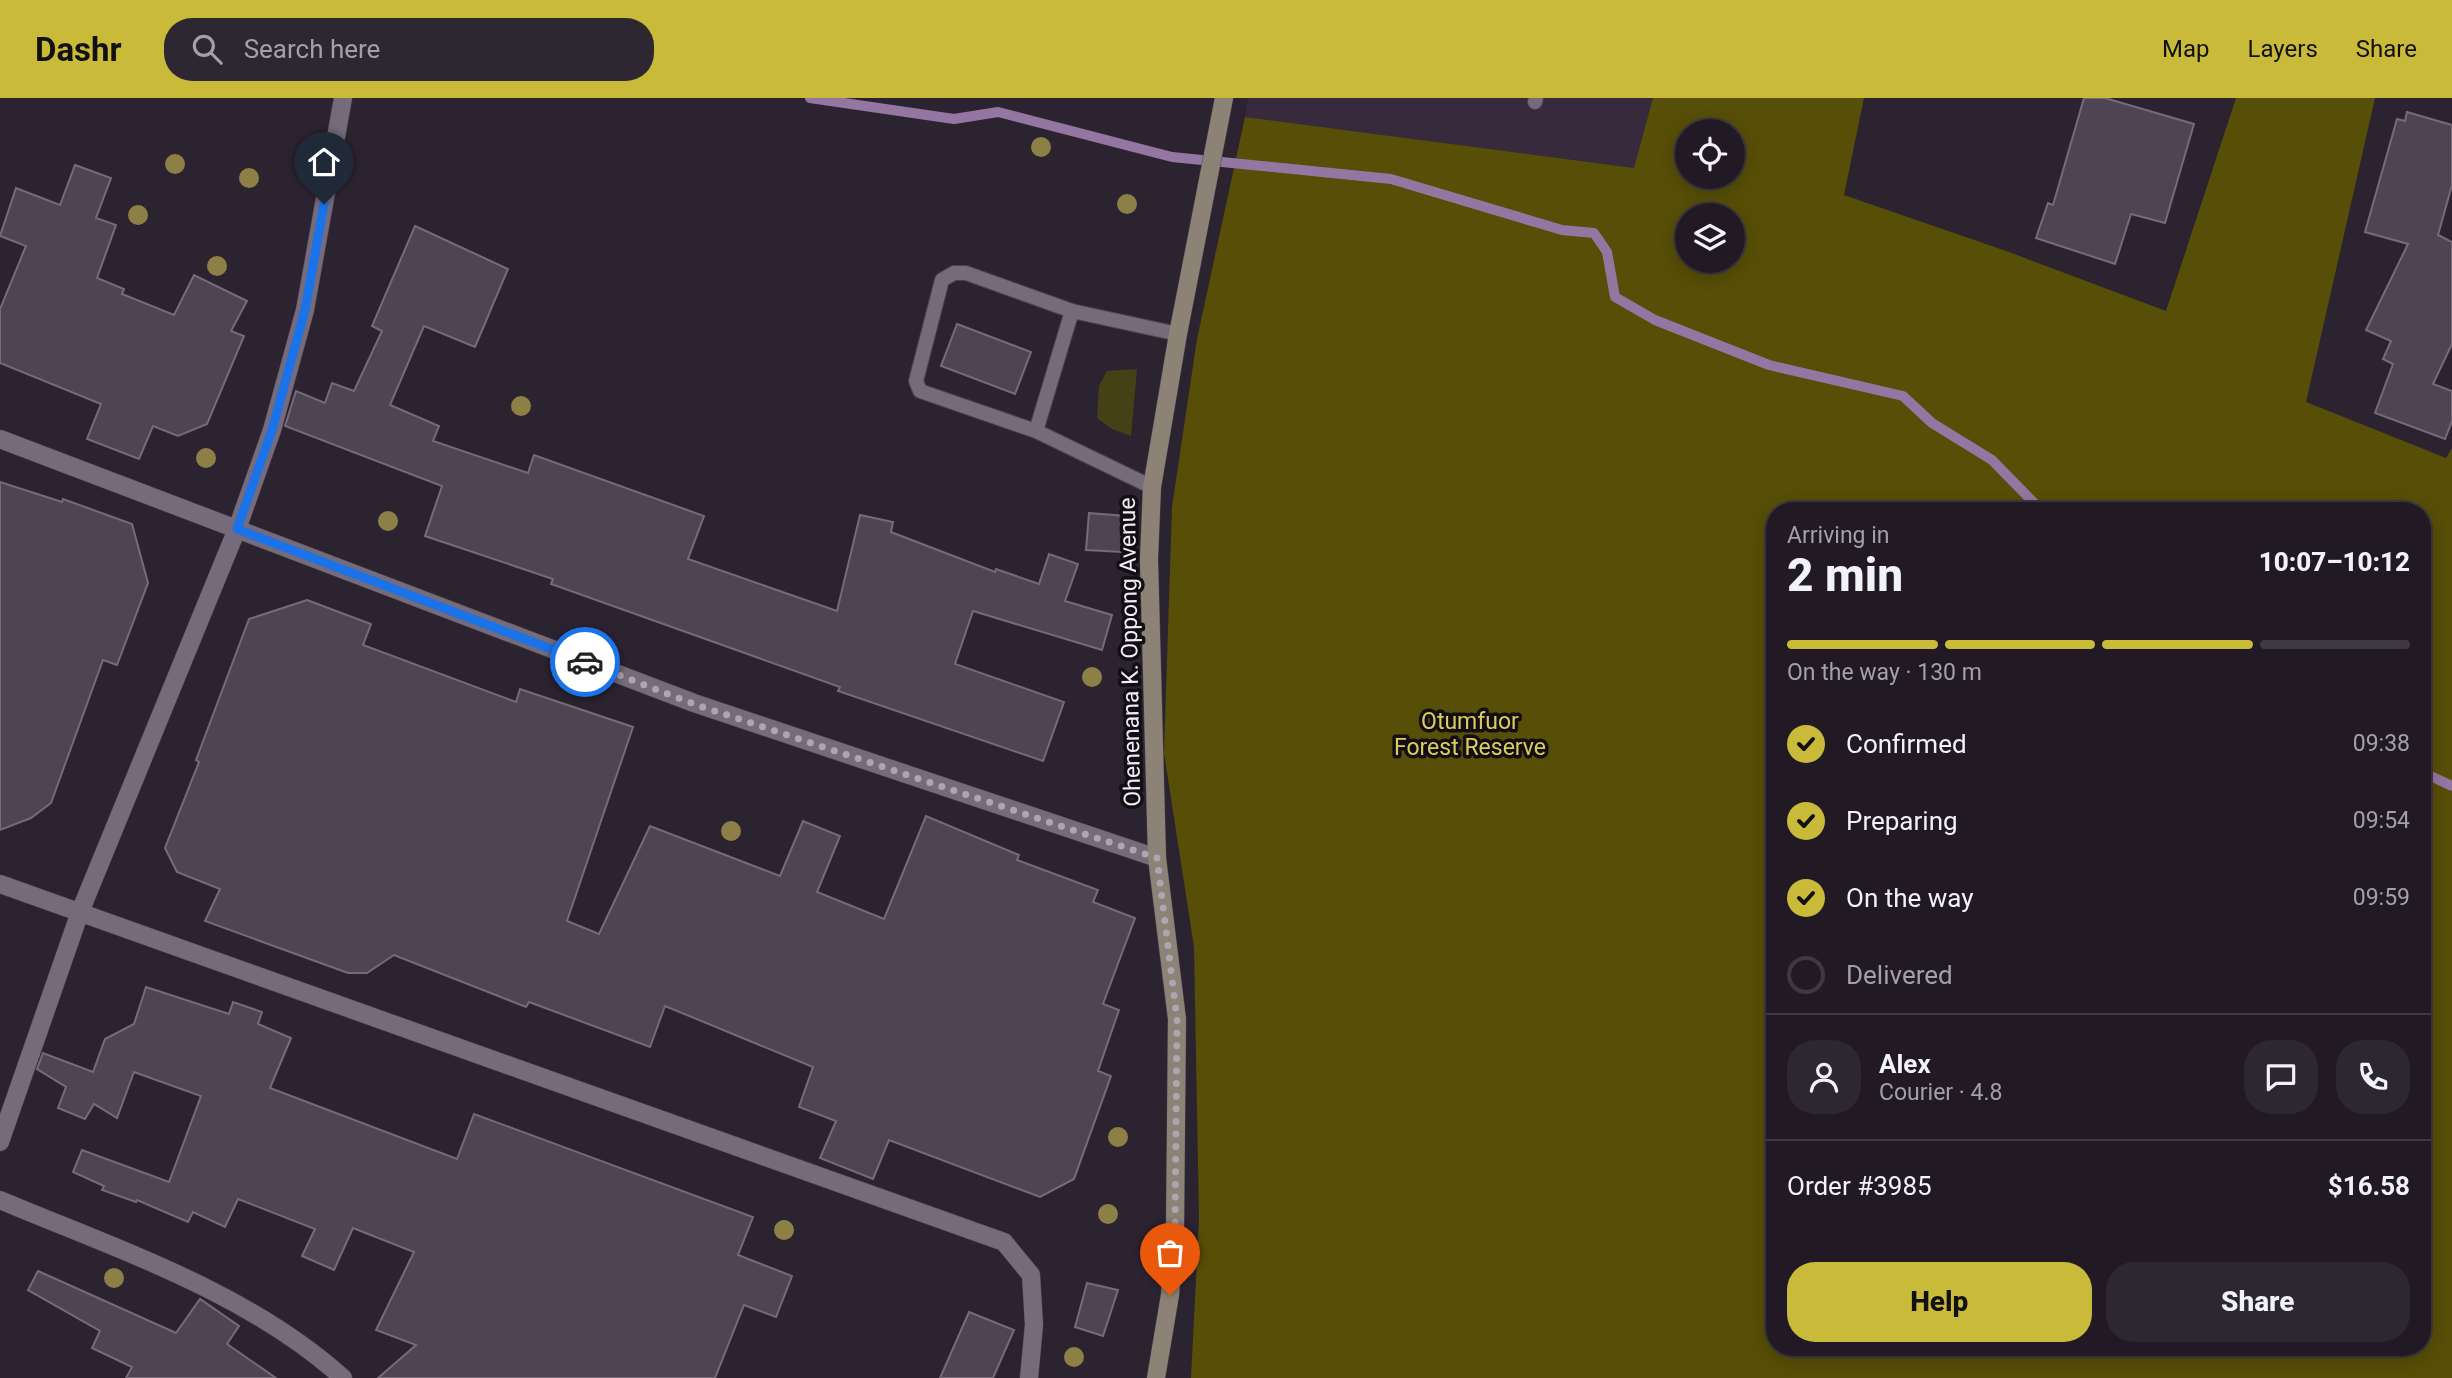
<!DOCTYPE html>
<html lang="en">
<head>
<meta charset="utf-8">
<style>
  body { margin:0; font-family:Roboto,sans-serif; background:#2d2731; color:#f1f3f6; height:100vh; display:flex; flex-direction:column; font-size:26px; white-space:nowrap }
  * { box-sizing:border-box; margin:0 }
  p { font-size:23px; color:#a2a1a6 }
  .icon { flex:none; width:38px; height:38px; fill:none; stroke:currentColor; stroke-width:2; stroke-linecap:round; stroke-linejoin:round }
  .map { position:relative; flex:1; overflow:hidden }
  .side { position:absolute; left:1766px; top:404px; width:665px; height:854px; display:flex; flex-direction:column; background:#211a24; border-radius:28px; box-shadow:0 4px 18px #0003,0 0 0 2px #3e3841 }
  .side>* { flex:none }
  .tools { position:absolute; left:1675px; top:21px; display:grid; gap:14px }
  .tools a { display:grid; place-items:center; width:70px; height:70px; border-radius:50%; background:#211a24; box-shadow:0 4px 18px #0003,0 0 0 2px #3e3841; font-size:35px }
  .pin { position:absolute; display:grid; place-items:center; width:60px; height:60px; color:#fff; margin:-72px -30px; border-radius:50% 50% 50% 0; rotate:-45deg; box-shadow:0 0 7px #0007 }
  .pin .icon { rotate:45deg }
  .courier { position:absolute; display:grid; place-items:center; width:70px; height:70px; margin:-35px; border:5px solid #1a73e8; border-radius:50%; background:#fff; color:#222; box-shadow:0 2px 9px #0007 }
  .head em { font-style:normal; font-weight:800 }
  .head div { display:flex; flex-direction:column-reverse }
  .head { display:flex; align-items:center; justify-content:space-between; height:119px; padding:0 21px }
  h1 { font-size:46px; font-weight:800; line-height:52px }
  .bar { display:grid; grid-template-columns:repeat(4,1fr); gap:10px 7px; align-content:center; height:84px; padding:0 21px }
  .bar i { height:9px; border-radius:5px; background:#3e3841 }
  .bar .active { background:#caba3a }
  .bar p { grid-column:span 4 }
  .line { display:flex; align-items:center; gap:18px; padding:0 21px; border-top:2px solid #3e3841 }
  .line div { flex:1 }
  .round { display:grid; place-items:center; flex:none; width:74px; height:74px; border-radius:28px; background:#2d2731 }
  ol { padding:0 21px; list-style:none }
  li { display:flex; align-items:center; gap:21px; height:77px }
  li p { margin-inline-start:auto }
  li .icon { padding:7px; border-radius:50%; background:#caba3a; color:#111; stroke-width:4 }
  li:last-child { color:#a2a1a6 }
  li i { width:38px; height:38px; border:4px solid #3e3841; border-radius:50% }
  .button { display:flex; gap:14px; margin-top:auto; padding:14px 21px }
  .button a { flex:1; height:80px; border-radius:28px; background:#caba3a; color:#111; font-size:28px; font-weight:800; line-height:80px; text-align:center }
  .button a+a { background:#2d2731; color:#f1f3f6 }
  header { display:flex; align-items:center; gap:42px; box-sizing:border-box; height:98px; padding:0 35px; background:#caba3a; color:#111 }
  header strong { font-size:33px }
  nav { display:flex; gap:38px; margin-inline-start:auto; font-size:24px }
  .search { width:490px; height:63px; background:#2d2731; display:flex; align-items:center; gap:18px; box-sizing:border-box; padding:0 24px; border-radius:28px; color:#a2a1a6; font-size:26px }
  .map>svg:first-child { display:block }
</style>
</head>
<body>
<header>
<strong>Dashr</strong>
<div class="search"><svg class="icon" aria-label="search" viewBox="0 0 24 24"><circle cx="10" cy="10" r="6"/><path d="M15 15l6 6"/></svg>Search here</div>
<nav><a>Map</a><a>Layers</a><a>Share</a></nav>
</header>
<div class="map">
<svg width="2452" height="1280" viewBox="0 0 2452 1280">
  <rect width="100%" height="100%" fill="#2c2330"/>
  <path fill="#362a3c" d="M1248 0H1653L1635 70 1245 19Z"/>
  <path fill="#454016" d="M1137 271 1131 338 1112 331 1097 320 1099 288 1107 273Z"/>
  <path fill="#574e07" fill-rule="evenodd" d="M1653 0H1864L1844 97 2009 154 2166 213 2236 0H2375L2306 304 2446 360 2452 350V1280H1191L1199 1121 1194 849 1164 655 1172 409 1197 241 1245 19 1634 70ZM1687 33H1732V79H1687ZM1687 117H1732V163H1687ZM1774 413H2422V1250H1774Z"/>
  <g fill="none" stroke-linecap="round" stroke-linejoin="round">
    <g stroke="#9476a2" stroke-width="10">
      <path d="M810 0 954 21 998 14 1172 59 1391 81 1562 132 1594 135 1607 154 1615 199 1655 222 1769 267 1903 298 1932 325 1992 362 2042 413"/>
      <path d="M2422 674 2452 688"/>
    </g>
  </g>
  <g fill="#4e4553" stroke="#756b7a" stroke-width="2">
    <path d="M2084 0H2105L2194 26 2165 125 2131 116 2115 166 2036 140 2048 105 2053 107Z"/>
    <path d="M2407 14 2452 27V87L2438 137 2452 144V246L2433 286 2452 293V323L2445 341 2375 315 2393 266 2383 261 2391 243 2366 232 2408 146 2365 134 2397 21 2405 23Z"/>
    <path d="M75 67 111 80 96 120 116 127 97 180 124 191 122 196 174 217 194 177 247 203 231 233 244 238 207 326 178 338 153 328 139 361 87 341 101 306 0 265V211L26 148 0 138 16 90 60 107Z"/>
    <path d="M415 128 508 171 475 249 424 228 390 307 439 328 433 343 528 375 534 357 704 418 688 461 837 513 860 417 893 424 891 434 995 474 996 471 1039 486 1049 456 1078 466 1065 503 1112 517 1102 552 973 513 955 566 1064 604 1043 663 838 593 840 589 551 486 553 481 425 438 442 388 285 328 296 293 325 305 332 285 354 293 382 233 372 228Z"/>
    <path d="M957 226 1031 254 1015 296 941 268Z"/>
    <path d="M0 384 62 404 63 401 132 426 148 485 117 567 103 562 51 705 31 720 0 732Z"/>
    <path d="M1089 415 1126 418 1122 454 1086 452Z"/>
    <path d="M307 502 371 526 363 547 516 604 520 591 633 629 567 823 599 836 650 728 780 778 803 723 840 738 817 794 884 821 926 718 1019 757 1017 762 1098 792 1093 804 1135 820 1103 906 1119 912 1098 973 1111 978 1074 1081 1040 1099 889 1042 873 1081 820 1060 836 1023 799 1009 813 969 665 908 650 949 529 904 526 909 394 857 367 875H348L205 823 220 791 177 774 165 750 199 664 196 662 249 521Z"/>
    <path d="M146 889 229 916 233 904 262 914 258 926 291 940 270 990 457 1061 474 1016 753 1119 738 1157 792 1178 776 1219 744 1207 715 1280H378L416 1247 376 1232 414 1154 353 1130 334 1172 302 1158 315 1131 238 1101 225 1129 193 1114 188 1124 137 1102 136 1104 102 1092 104 1088 73 1074 82 1052 169 1084 201 998 134 974 117 1020 94 1006 85 1021 58 1010 66 989 37 971 43 955 93 974 105 941 134 926Z"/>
    <path d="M38 1173 176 1235 200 1201 239 1228 227 1246 276 1280H126L132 1269 92 1250 100 1233 28 1192Z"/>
    <path d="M1087 1185 1118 1192 1103 1238 1075 1229Z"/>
    <path d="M969 1214 1014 1232 993 1280H940Z"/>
  </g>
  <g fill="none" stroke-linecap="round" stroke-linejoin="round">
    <defs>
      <g id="lane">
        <path d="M1535 4 1536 0"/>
        <path d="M1036 333 920 293 916 283 942 182 954 175H966L1072 213"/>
        <path d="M1152 389 1036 333 1072 213 1178 236"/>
      </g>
      <g id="street">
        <path d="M0 341 694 605 1157 760"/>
        <path d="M0 786 1004 1144 1031 1177 1034 1227 1029 1280"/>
        <path d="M0 1044 80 814 237 431 272 332 305 212 343 0"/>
        <path d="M0 1102C116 1151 248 1194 343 1280"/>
      </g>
      <path id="secondary" d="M1156 1280 1170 1197 1175 1131 1177 921 1157 760 1149 461 1152 389 1178 236 1224 0"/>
    </defs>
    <use href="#lane" stroke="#49424d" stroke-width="16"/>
    <use href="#street" stroke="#49424d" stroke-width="19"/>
    <use href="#secondary" stroke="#49424d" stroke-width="19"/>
    <use href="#lane" stroke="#756b7a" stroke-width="14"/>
    <use href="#street" stroke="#756b7a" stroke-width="18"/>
    <use href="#secondary" stroke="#8c8275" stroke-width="18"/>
  </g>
  <g fill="#8d8047">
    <circle cx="1041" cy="49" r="10"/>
    <circle cx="175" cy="66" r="10"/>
    <circle cx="249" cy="80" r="10"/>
    <circle cx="1127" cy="106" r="10"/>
    <circle cx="138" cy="117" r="10"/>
    <circle cx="217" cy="168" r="10"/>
    <circle cx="521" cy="308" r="10"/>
    <circle cx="206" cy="360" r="10"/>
    <circle cx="388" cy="423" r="10"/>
    <circle cx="1092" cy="579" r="10"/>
    <circle cx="731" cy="733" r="10"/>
    <circle cx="1118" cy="1039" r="10"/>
    <circle cx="1108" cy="1116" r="10"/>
    <circle cx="784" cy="1132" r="10"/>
    <circle cx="114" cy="1180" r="10"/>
    <circle cx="1074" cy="1259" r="10"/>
  </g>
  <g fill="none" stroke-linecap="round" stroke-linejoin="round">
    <path stroke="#ada6b0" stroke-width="7" stroke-dasharray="0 12.6" d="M585 564 694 606 1157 760 1177 921 1175 1131 1170 1197"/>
    <path stroke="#1a73e8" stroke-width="9" d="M324 106 305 212 272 332 237 431 585 564"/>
  </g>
  <g text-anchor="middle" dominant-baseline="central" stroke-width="7" stroke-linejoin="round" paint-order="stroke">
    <g font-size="23" fill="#f2ecf5" stroke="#120e14">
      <text transform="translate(1130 554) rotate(-91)">Ohenenana K. Oppong Avenue</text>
    </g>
    <g font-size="23" fill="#dccd5a" stroke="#120e14">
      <text x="1470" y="623">Otumfuor<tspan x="1470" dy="26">Forest Reserve</tspan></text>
    </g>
  </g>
</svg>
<div class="tools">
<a><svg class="icon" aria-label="locate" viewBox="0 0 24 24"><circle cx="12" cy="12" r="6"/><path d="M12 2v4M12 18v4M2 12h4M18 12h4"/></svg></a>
<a><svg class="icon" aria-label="layers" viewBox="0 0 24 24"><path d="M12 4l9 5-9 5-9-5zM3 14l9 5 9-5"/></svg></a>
</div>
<div class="pin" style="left:1170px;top:1197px;background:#ea580c"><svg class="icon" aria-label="bag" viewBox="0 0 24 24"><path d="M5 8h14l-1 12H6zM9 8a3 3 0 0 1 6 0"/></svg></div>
<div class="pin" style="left:324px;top:106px;background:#1f2937"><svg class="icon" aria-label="home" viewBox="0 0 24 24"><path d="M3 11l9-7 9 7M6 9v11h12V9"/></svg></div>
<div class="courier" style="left:585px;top:564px"><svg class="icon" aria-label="car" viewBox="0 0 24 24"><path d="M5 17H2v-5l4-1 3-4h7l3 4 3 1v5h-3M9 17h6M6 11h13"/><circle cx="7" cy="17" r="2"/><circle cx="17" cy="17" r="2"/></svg></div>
<section class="side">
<div class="head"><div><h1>2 min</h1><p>Arriving in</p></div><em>10:07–10:12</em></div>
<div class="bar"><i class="active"></i><i class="active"></i><i class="active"></i><i></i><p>On the way · 130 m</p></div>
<ol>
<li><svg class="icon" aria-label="check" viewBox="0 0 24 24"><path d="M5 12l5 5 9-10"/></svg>Confirmed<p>09:38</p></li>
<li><svg class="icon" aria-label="check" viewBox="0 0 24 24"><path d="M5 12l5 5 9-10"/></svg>Preparing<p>09:54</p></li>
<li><svg class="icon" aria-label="check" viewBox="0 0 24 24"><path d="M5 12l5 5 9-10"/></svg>On the way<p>09:59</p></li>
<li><i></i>Delivered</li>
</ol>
<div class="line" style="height:126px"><a class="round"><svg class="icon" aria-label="person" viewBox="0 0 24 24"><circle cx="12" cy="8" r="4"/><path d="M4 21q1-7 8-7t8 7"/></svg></a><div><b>Alex</b><p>Courier · 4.8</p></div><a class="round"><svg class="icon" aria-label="chat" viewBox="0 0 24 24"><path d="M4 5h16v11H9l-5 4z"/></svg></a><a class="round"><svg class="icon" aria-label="phone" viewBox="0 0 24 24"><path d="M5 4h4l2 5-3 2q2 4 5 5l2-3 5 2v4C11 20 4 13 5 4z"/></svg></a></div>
<div class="line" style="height:91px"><div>Order #3985</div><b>$16.58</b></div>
<div class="button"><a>Help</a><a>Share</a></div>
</section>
</div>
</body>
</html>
